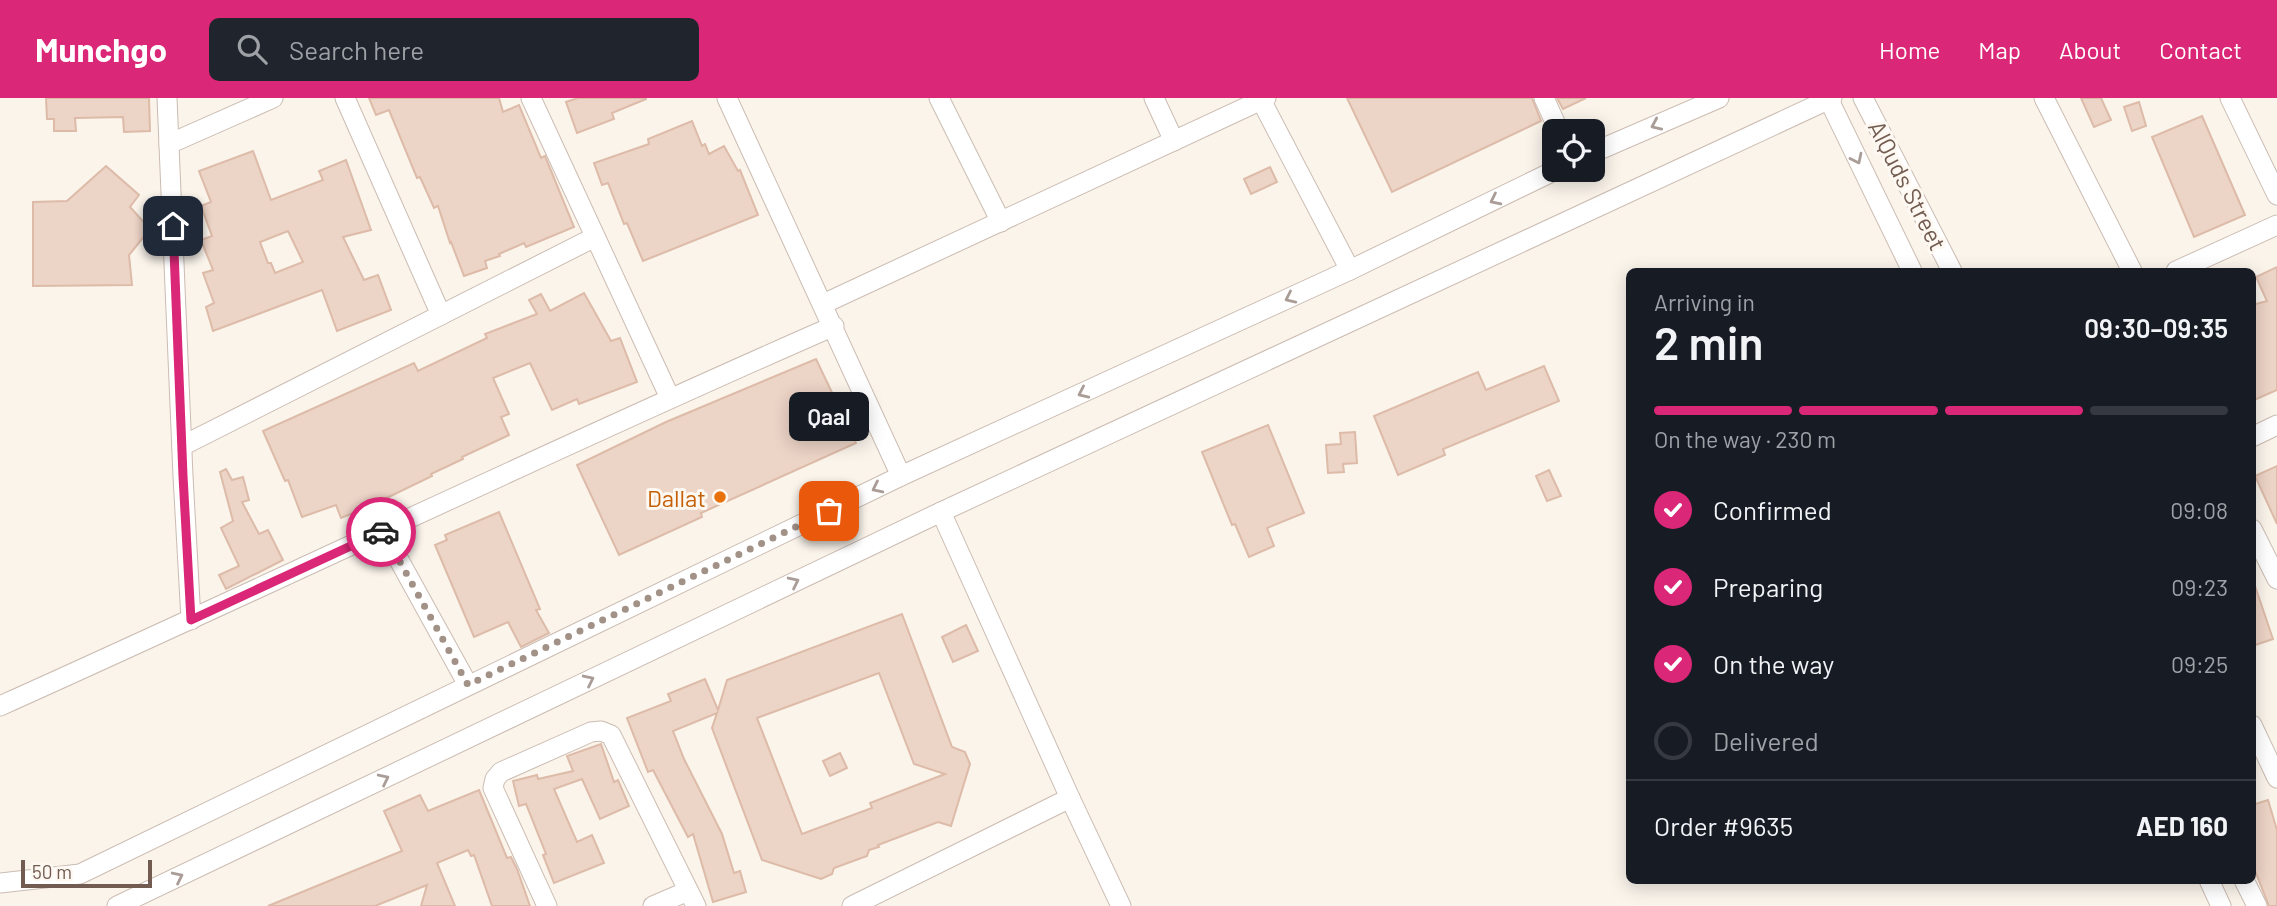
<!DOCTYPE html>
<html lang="en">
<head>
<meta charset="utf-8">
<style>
  body { margin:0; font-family:Barlow,sans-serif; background:#20242c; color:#f1f3f6; height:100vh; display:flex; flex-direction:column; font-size:26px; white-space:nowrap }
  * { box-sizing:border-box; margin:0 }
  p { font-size:23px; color:#9ea1a6 }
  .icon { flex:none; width:38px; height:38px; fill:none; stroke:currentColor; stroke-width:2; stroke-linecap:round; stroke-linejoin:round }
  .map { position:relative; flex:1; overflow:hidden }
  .details { position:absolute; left:1626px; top:170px; width:630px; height:616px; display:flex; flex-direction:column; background:#171b24; border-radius:10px; box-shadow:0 4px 18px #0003 }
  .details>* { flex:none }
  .tools { position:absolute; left:1542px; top:21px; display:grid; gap:14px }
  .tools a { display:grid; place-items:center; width:63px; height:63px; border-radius:10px; background:#171b24; box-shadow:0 4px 18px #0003; font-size:35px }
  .scale { position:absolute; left:21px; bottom:18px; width:131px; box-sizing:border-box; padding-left:7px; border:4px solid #725c51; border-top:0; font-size:19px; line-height:24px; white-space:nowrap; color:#725c51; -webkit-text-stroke:5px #fdf8f1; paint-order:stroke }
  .pin { position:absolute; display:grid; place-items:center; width:60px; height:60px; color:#fff; margin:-30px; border-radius:14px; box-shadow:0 4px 10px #0006 }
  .courier { position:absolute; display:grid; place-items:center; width:70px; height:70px; margin:-35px; border:5px solid #db2777; border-radius:50%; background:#fff; color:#222; box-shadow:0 2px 9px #0007 }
  .bubble { position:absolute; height:49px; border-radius:10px; background:#171b24; box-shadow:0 4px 18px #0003; font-size:23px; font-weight:600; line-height:49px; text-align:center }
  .headline em { font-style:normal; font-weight:600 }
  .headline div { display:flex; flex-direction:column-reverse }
  .headline { display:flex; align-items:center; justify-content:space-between; height:119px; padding:0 28px }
  h1 { font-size:46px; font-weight:600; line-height:52px }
  .bar { display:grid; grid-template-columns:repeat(4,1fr); gap:10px 7px; align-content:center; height:84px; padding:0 28px }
  .bar i { height:9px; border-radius:5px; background:#363941 }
  .bar .on { background:#db2777 }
  .bar p { grid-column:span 4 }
  .line { display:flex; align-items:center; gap:18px; padding:0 28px; border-top:2px solid #363941 }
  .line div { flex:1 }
  ol { padding:0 28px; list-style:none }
  li { display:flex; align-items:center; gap:21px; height:77px }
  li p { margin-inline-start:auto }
  li .icon { padding:7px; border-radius:50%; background:#db2777; color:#fff; stroke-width:4 }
  li:last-child { color:#9ea1a6 }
  li i { width:38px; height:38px; border:4px solid #363941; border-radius:50% }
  header { display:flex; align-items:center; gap:42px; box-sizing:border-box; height:98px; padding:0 35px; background:#db2777; color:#fff }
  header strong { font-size:33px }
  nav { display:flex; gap:38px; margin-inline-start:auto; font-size:24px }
  .search { width:490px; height:63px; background:#20242c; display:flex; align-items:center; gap:18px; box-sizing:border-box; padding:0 24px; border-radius:10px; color:#9ea1a6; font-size:26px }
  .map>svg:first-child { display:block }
</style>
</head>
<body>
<header>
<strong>Munchgo</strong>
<div class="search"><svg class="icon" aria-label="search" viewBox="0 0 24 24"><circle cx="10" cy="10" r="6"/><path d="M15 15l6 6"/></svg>Search here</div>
<nav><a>Home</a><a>Map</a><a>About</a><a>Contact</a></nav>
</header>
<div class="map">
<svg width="2277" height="808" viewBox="0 0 2277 808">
  <rect width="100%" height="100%" fill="#faf4eb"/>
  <g fill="#ecd4c6" stroke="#ddbba8" stroke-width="2" fill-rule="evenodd">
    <path d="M46 0H149L150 33 124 34 123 19 75 20 76 33H54V21H47Z"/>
    <path d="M369 0H499L503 14 519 7 541 60 545 58 574 129 526 149 524 145 499 156 500 158 485 163 487 170 464 178 451 144 450 145 438 108 434 110 420 79 417 80 389 12 376 17Z"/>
    <path d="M578 0H646V1L612 15 614 21 577 35 566 4Z"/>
    <path d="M1347 0H1532L1541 23 1392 94Z"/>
    <path d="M1557 0H1586L1563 11Z"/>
    <path d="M2081 0H2101L2111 22 2094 29Z"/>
    <path d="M2139 4 2146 28 2132 33 2124 9Z"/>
    <path d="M2202 18 2245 117 2194 139 2152 39Z"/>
    <path d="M692 23 702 48 705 46 709 56 724 48 738 73 740 72 758 117 643 163 627 125 624 126 608 85 602 87 594 65 649 46 648 41Z"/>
    <path d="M253 53 271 102 323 82 319 73 346 62 371 132 343 139 364 182 378 177 391 212 337 233 322 192 213 233 206 209 214 205 203 175 213 172 201 142 212 138 201 108 211 104 199 73ZM288 133 303 164 275 175 271 165H268L260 144Z"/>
    <path d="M106 68 139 97 130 109 150 131 129 157 132 187 33 188V104L67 103Z"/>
    <path d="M1270 69 1277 84 1251 96 1244 81Z"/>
    <path d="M2277 169V292L2252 303V207L2267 203 2256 179Z"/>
    <path d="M584 195 611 243 620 240 637 284 579 306 577 301 552 312 530 265 493 280 509 316 501 319 509 337 462 359 463 361 431 376 432 378 366 410 341 420 336 407 302 419 288 382 285 383 263 333 414 265 418 273 487 240 485 236 537 216 529 202 541 196 550 213Z"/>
    <path d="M816 261 856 345 701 415 702 419 619 457 577 367 666 324Z"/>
    <path d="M1544 268 1559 303 1443 351 1445 357 1398 377 1374 318 1478 274 1486 292Z"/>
    <path d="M1268 327 1304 415 1267 430 1274 448 1249 459 1235 426 1232 427 1202 354Z"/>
    <path d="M1355 334 1357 365 1343 366 1344 374 1328 375 1326 347 1341 346 1340 335Z"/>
    <path d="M2277 368V426L2255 378Z"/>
    <path d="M226 371 232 382 243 379 249 402 242 404 259 436 268 432 283 462 226 491 219 477 239 468 221 430 233 423 220 374Z"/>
    <path d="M1549 372 1561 398 1547 403 1536 378Z"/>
    <path d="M499 414 540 511 536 512 549 535 521 549 508 524 474 539 435 447 447 442 445 437Z"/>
    <path d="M2255 488 2273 541 2252 548V489Z"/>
    <path d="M902 516 952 649 965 654 970 666 951 728 938 724 878 747 879 749 869 752 867 758 834 770 832 776 821 781 762 762 712 630 717 615 673 633 684 661 722 736 734 775 740 773 746 794 713 804 693 736 688 739 653 672 648 674 627 620 671 603 668 596 705 581 718 612 727 582ZM879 575 914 666 945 676 870 705 872 710 802 736 757 620Z"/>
    <path d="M966 527 978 553 953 564 942 539Z"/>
    <path d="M601 646 614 684 618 682 629 708 600 721 582 681 554 691 577 744 592 737 604 765 554 785 543 757 546 756 526 706 519 708 513 683 537 677 538 681 573 673 567 658Z"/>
    <path d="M840 655 847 670 830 678 823 663Z"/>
    <path d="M479 692 507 760 511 759 517 771 530 808H492L474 757 471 758 468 752 437 765 455 808H421L427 787 375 808H268L402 753 384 713 420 697 428 713Z"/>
    <path d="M2268 702 2277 732V808H2269L2252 765V707Z"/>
  </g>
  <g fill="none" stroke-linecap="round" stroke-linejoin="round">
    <defs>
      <g id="minor">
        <path d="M167 0 183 378 191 522"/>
        <path d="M345 0 441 217"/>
        <path d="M531 0 670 300"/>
        <path d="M727 0 901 378"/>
        <path d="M939 0 1001 124"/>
        <path d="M1154 0 1174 43"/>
        <path d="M1544 0 1559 33"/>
        <path d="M1828 0 1912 173"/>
        <path d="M1863 0 1952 173"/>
        <path d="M2044 0 2132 173"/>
        <path d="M2230 0 2277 97"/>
        <path d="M1261 2 1350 172"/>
        <path d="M169 46 273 0"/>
        <path d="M1592 55 1719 0"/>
        <path d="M2176 173 2277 127"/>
        <path d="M823 206 1266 0"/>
        <path d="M2252 339 2277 327"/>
        <path d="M182 348 595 139"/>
        <path d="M941 414 1070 700 1121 808"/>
        <path d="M2252 431 2277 481"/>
        <path d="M383 433 468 587"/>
        <path d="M0 608C279 483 554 350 834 228"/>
        <path d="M2252 627 2277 680"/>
        <path d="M2209 782 2221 808"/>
        <path d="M2244 782 2257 808"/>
        <path d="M0 785 80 776 901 378 1350 172 1556 72"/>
        <path d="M117 808 941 414 1832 0"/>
        <path d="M547 808 493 690 495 681 501 674 591 634 601 633 611 637 696 808"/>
        <path d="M653 808 688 793"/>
        <path d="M852 808 1070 700"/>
      </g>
    </defs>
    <use href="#minor" stroke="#cbbcb2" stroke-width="21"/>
    <use href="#minor" stroke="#fff" stroke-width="19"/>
  </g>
  <defs><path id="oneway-chevron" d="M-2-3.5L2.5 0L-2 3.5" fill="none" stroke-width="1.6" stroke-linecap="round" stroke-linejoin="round" transform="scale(1.75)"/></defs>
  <g stroke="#aa9d97">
    <use href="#oneway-chevron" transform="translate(1656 27) rotate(156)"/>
    <use href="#oneway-chevron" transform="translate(1857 61) rotate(64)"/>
    <use href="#oneway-chevron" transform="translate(1495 102) rotate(154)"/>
    <use href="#oneway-chevron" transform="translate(1290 200) rotate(155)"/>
    <use href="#oneway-chevron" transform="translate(1083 295) rotate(155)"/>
    <use href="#oneway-chevron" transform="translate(877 390) rotate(154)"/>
    <use href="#oneway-chevron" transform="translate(794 484) rotate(-26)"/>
    <use href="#oneway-chevron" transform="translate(589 582) rotate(-26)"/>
    <use href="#oneway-chevron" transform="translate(384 681) rotate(-26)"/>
    <use href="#oneway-chevron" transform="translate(178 779) rotate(-26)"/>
  </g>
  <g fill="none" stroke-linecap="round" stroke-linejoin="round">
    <path stroke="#a29187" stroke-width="7" stroke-dasharray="0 12.6" d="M381 434 383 433 468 587 829 413"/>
    <path stroke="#db2777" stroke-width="9" d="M173 128 183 378 191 522 381 434"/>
  </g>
  <circle fill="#e8710a" stroke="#fdf8f1" stroke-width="2.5" cx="720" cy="399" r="7"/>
  <g text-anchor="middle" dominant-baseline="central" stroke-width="6" stroke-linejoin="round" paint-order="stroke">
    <g font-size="24" fill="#725c51" stroke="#fdf8f1">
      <text transform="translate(1908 87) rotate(63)">AlQuds Street</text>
    </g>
    <g font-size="24" fill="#c56008" stroke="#fdf8f1" text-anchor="end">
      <text x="706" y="399">Dallat</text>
    </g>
  </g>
</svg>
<div class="tools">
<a><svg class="icon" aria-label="locate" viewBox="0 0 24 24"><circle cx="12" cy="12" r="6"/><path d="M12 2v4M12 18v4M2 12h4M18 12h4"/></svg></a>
</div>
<div class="scale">50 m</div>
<div class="pin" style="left:829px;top:413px;background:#ea580c"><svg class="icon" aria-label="bag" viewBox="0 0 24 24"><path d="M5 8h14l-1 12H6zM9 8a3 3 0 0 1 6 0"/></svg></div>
<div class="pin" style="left:173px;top:128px;background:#1f2937"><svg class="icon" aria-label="home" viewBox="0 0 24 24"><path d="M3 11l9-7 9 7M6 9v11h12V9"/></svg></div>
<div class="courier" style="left:381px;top:434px"><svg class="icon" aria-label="car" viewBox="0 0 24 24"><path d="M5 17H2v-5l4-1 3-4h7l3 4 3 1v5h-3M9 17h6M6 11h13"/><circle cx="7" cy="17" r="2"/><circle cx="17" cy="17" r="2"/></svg></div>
<div class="bubble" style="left:789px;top:294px;width:80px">Qaal</div>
<section class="details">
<div class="headline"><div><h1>2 min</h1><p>Arriving in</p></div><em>09:30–09:35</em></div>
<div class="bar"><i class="on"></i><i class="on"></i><i class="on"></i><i></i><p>On the way · 230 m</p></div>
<ol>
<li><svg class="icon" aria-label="check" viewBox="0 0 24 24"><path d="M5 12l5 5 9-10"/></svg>Confirmed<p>09:08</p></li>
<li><svg class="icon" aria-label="check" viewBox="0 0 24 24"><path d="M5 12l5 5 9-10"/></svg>Preparing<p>09:23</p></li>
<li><svg class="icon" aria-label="check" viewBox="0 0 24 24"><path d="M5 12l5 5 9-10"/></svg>On the way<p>09:25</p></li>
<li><i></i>Delivered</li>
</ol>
<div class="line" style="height:91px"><div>Order #9635</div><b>AED 160</b></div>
</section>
</div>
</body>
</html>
